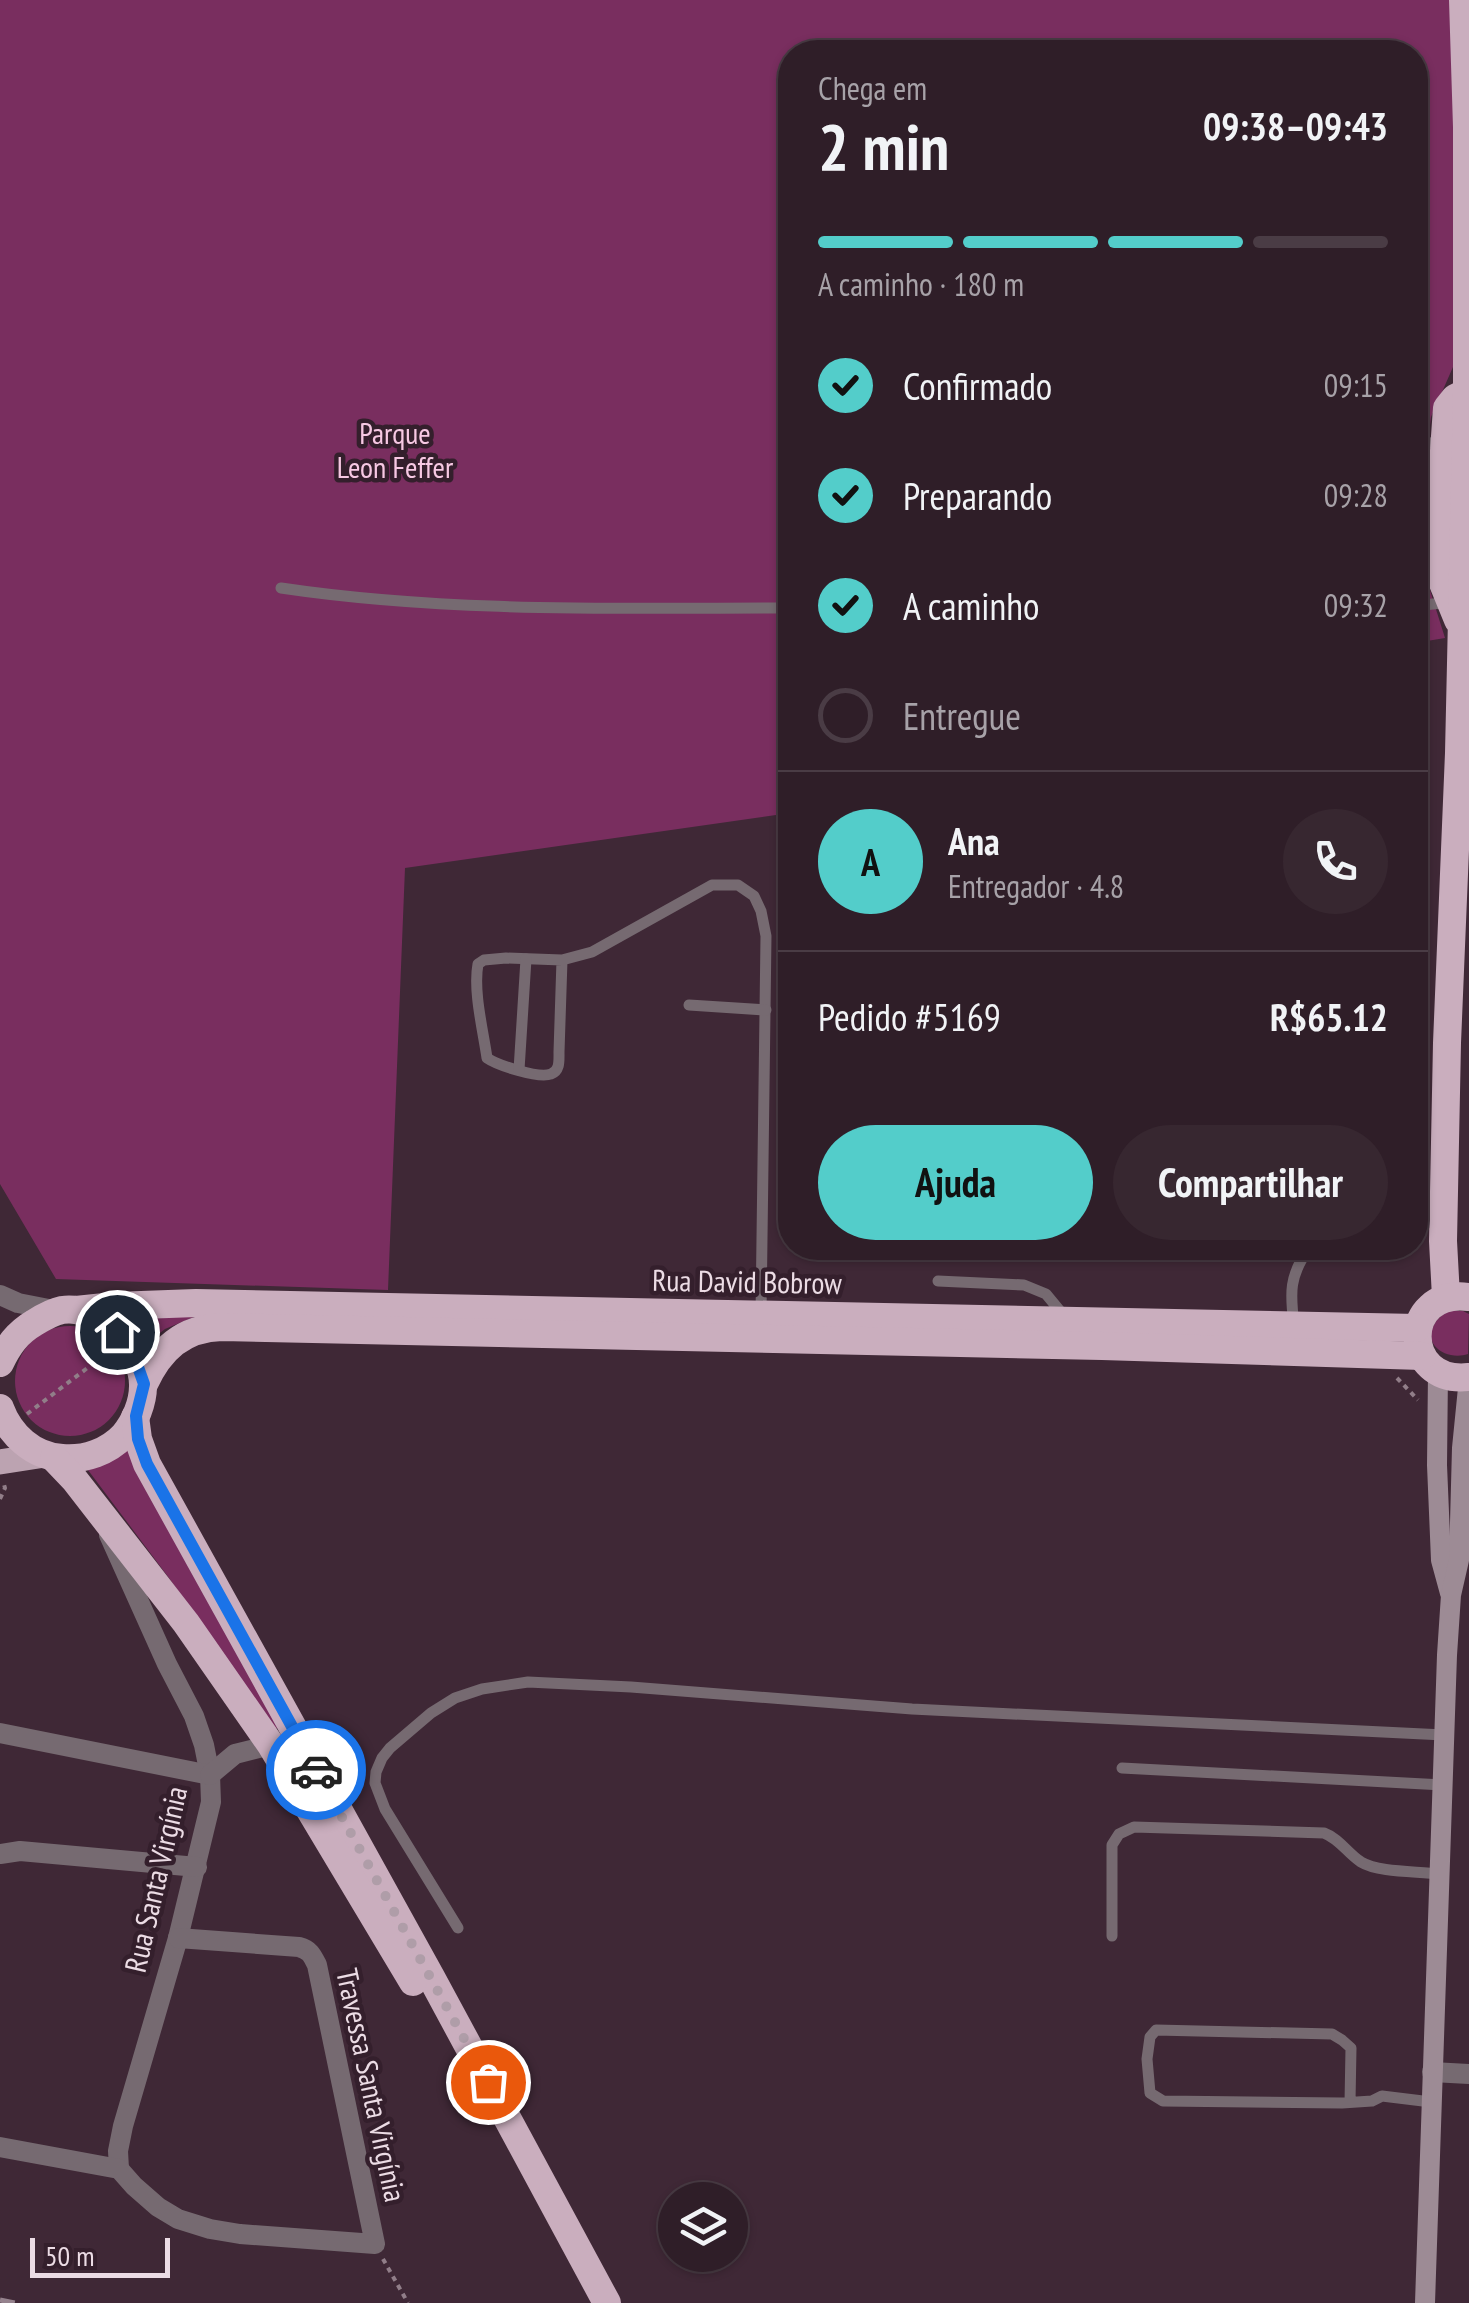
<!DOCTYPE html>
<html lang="pt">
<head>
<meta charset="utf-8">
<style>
  body { margin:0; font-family:"PT Sans Narrow",sans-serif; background:#372730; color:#f1f3f6; height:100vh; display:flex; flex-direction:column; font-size:38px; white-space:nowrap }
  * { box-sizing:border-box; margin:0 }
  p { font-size:32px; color:#a7a2a8 }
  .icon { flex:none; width:55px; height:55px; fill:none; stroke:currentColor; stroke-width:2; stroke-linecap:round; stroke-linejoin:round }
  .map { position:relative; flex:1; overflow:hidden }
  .drawer { position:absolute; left:778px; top:40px; width:650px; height:1220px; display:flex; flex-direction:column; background:#2f1e28; border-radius:40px; box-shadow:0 2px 8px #0004,0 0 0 2px #4a3c45 }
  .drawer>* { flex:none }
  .fabs { position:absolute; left:658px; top:2182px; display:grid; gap:20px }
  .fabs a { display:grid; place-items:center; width:90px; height:90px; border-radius:50%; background:#2f1e28; box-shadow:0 2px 8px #0004,0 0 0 2px #4a3c45; font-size:50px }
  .scale { position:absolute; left:30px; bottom:25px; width:140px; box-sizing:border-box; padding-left:10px; border:5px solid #ecdce5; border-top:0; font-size:28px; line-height:35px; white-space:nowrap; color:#ecdce5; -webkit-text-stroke:8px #341f2c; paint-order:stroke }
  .pin { position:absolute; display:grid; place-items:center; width:85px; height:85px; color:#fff; margin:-42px; border:5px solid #fff; border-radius:50%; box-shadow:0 2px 10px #0007 }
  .courier { position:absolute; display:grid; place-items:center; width:100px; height:100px; margin:-50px; border:8px solid #1a73e8; border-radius:50%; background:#fff; color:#222; box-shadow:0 2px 12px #0007 }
  .overview em { font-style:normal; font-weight:600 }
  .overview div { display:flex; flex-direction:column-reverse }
  .overview { display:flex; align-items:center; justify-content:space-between; height:170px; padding:0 40px }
  h1 { font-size:65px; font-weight:600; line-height:75px }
  .bar { display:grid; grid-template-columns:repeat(4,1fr); gap:15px 10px; align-content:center; height:120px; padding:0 40px }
  .bar i { height:12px; border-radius:8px; background:#4a3c45 }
  .bar .current { background:#53cdca }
  .bar p { grid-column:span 4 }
  .line { display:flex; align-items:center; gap:25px; padding:0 40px; border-top:2px solid #4a3c45 }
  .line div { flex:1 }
  .round { display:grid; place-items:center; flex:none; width:105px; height:105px; border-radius:52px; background:#372730 }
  ol { padding:0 40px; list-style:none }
  li { display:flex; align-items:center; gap:30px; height:110px }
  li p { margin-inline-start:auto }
  li .icon { padding:10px; border-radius:50%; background:#53cdca; color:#111; stroke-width:4 }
  li:last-child { color:#a7a2a8 }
  li i { width:55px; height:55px; border:5px solid #4a3c45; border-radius:50% }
  .cta { display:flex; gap:20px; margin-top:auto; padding:20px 40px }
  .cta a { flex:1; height:115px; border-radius:60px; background:#53cdca; color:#111; font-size:40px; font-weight:600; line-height:115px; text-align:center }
  .cta a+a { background:#372730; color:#f1f3f6 }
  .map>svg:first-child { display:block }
</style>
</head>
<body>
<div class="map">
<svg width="1469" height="2303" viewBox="0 0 1469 2303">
  <rect width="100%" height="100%" fill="#3f2836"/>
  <g fill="#792e5f">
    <path d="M0 0H1455L1459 237 1453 367 1431 417 1426 458 1429 587 1445 638 1415 643V52H790V813L405 868 388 1290 56 1279 0 1184Z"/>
    <path d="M1448 1311H1463L1469 1314 1468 1354C1447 1361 1421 1345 1435 1323 1437 1319 1445 1313 1448 1311Z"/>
    <path d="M201 1314 165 1329 142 1347 122 1319Z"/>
    <circle cx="70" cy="1381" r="55"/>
    <path d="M127 1440 283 1725 275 1729 169 1578 82 1462Z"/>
  </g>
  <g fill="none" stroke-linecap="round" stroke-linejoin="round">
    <g stroke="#917e89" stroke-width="4" stroke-dasharray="5 5" stroke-linecap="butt">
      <path d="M1397 1378 1418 1400"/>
      <path d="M27 1414 107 1353"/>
      <path d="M0 1499 5 1488 3 1481"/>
      <path d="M383 2259 408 2303"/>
    </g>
    <g stroke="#766a71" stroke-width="11">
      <path d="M1415 445 1445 441"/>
      <path d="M281 588C449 613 621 608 790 608"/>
      <path d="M1415 606 1451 602"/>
      <path d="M562 960 559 1052C559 1061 560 1071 551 1074 539 1079 497 1065 487 1058 483 1030 473 991 478 964L484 960 506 958 562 960 592 952 712 885H738L754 896 761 911 766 936 761 1314"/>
      <path d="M689 1005 766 1010"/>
      <path d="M519 1070 526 959"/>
      <path d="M938 1281 1024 1285 1046 1294 1065 1317"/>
      <path d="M1294 1325C1290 1293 1289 1276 1309 1248"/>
      <path d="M1122 1768 1443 1785"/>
      <path d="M458 1928 385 1809 375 1783 376 1772 382 1758 390 1748 431 1713 455 1698 482 1689 528 1682 631 1687 912 1709 1444 1735"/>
      <path d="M1112 1936V1845L1119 1834 1134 1827 1324 1833C1340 1839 1347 1853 1361 1862 1379 1873 1418 1871 1439 1874"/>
      <path d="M1350 2102 1351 2048 1342 2040 1332 2034 1156 2030 1150 2037 1147 2059 1150 2093 1163 2101 1342 2103 1372 2101 1382 2096 1431 2102"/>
    </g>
    <g stroke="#766a71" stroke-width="20">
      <path d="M0 1295 18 1303 59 1311"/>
      <path d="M109 1535 167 1664 194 1716 204 1745 210 1775 211 1802 178 1938 123 2126 118 2151 119 2169"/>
      <path d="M0 1733 210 1775"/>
      <path d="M210 1775 235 1754 271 1745"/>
      <path d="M0 1854 20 1851 197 1867"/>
      <path d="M1432 2072 1469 2074"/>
      <path d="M0 2147 119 2169 134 2186 158 2207 178 2219 210 2229 240 2234 375 2244 317 1965C312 1955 310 1950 299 1947L178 1938"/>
    </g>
    <g stroke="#9d8b95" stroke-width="20">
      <path d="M1438 1372 1437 1465 1441 1560 1450 1593"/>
      <path d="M1425 2303 1447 1655 1451 1595 1459 1560 1462 1448 1469 1378"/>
    </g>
    <path stroke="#bca3b1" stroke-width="25" d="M0 1462 45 1455"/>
    <g stroke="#caaebe" stroke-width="28">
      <path d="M1458 620 1442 581 1438 536 1447 408 1455 398 1463 394"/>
      <path d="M1446 1297 1443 1241 1447 1043 1459 753 1467 393V127L1463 0"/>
      <path d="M1469 1297C1400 1288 1401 1385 1469 1377"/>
      <path d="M76 1310 114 1306 196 1303 1417 1328"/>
      <path d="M0 1363C8 1346 17 1333 34 1323 42 1318 52 1312 62 1310 99 1304 144 1349 143 1386 143 1403 135 1422 124 1435 108 1452 85 1460 62 1458 33 1456 10 1435 0 1408"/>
      <path d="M144 1384C160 1349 183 1328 222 1327L1102 1346 1422 1356"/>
      <path d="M135 1417 138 1439 147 1464 431 1977 607 2303"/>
      <path d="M54 1458 74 1479 186 1623 271 1745 413 1982"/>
    </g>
    <path stroke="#95828d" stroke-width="5" stroke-dasharray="15 8" stroke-linecap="butt" d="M0 2300 15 2303"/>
  </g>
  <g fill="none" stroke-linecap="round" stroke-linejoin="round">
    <path stroke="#af9da8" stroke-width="10" stroke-dasharray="0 18" d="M316 1770 488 2082"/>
    <path stroke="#1a73e8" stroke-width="12" d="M117 1332 132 1350 144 1384 136 1416 138 1439 147 1464 316 1770"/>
  </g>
  <g text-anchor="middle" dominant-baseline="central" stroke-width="9" stroke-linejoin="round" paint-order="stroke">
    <g font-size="30" fill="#f7c8e3" stroke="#341f2c">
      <text x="395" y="432">Parque<tspan x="395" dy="34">Leon Feffer</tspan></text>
    </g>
    <g font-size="30" fill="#ecdce5" stroke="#341f2c">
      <text transform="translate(747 1281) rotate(1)">Rua David Bobrow</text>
      <text transform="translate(155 1879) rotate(-77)">Rua Santa Virgínia</text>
      <text transform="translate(372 2085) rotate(78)">Travessa Santa Virgínia</text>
    </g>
  </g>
</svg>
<div class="fabs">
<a><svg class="icon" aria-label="layers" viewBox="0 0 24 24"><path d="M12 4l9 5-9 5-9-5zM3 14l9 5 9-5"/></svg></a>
</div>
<div class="scale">50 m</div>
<div class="pin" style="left:488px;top:2082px;background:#ea580c"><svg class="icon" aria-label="bag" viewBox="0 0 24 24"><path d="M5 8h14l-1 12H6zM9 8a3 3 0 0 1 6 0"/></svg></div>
<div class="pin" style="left:117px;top:1332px;background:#1f2937"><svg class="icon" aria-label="home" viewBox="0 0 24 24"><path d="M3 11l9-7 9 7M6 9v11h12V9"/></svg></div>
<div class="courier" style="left:316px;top:1770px"><svg class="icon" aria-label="car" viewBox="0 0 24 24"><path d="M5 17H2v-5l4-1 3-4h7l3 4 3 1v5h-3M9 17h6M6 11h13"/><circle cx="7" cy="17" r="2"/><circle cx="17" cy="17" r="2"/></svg></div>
<section class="drawer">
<div class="overview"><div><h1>2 min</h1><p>Chega em</p></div><em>09:38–09:43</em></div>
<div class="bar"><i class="current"></i><i class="current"></i><i class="current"></i><i></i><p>A caminho · 180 m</p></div>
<ol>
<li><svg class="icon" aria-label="check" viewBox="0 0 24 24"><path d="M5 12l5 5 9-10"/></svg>Confirmado<p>09:15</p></li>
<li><svg class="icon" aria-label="check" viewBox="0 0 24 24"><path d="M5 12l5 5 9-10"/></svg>Preparando<p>09:28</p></li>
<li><svg class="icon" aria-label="check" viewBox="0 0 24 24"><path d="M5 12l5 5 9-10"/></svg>A caminho<p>09:32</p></li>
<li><i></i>Entregue</li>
</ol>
<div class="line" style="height:180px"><b class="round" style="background:#53cdca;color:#111">A</b><div><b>Ana</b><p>Entregador · 4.8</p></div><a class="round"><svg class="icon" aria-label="phone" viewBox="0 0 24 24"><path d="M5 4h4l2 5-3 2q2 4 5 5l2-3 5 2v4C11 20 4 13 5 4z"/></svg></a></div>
<div class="line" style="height:130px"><div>Pedido #5169</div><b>R$65.12</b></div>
<div class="cta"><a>Ajuda</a><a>Compartilhar</a></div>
</section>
</div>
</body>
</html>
